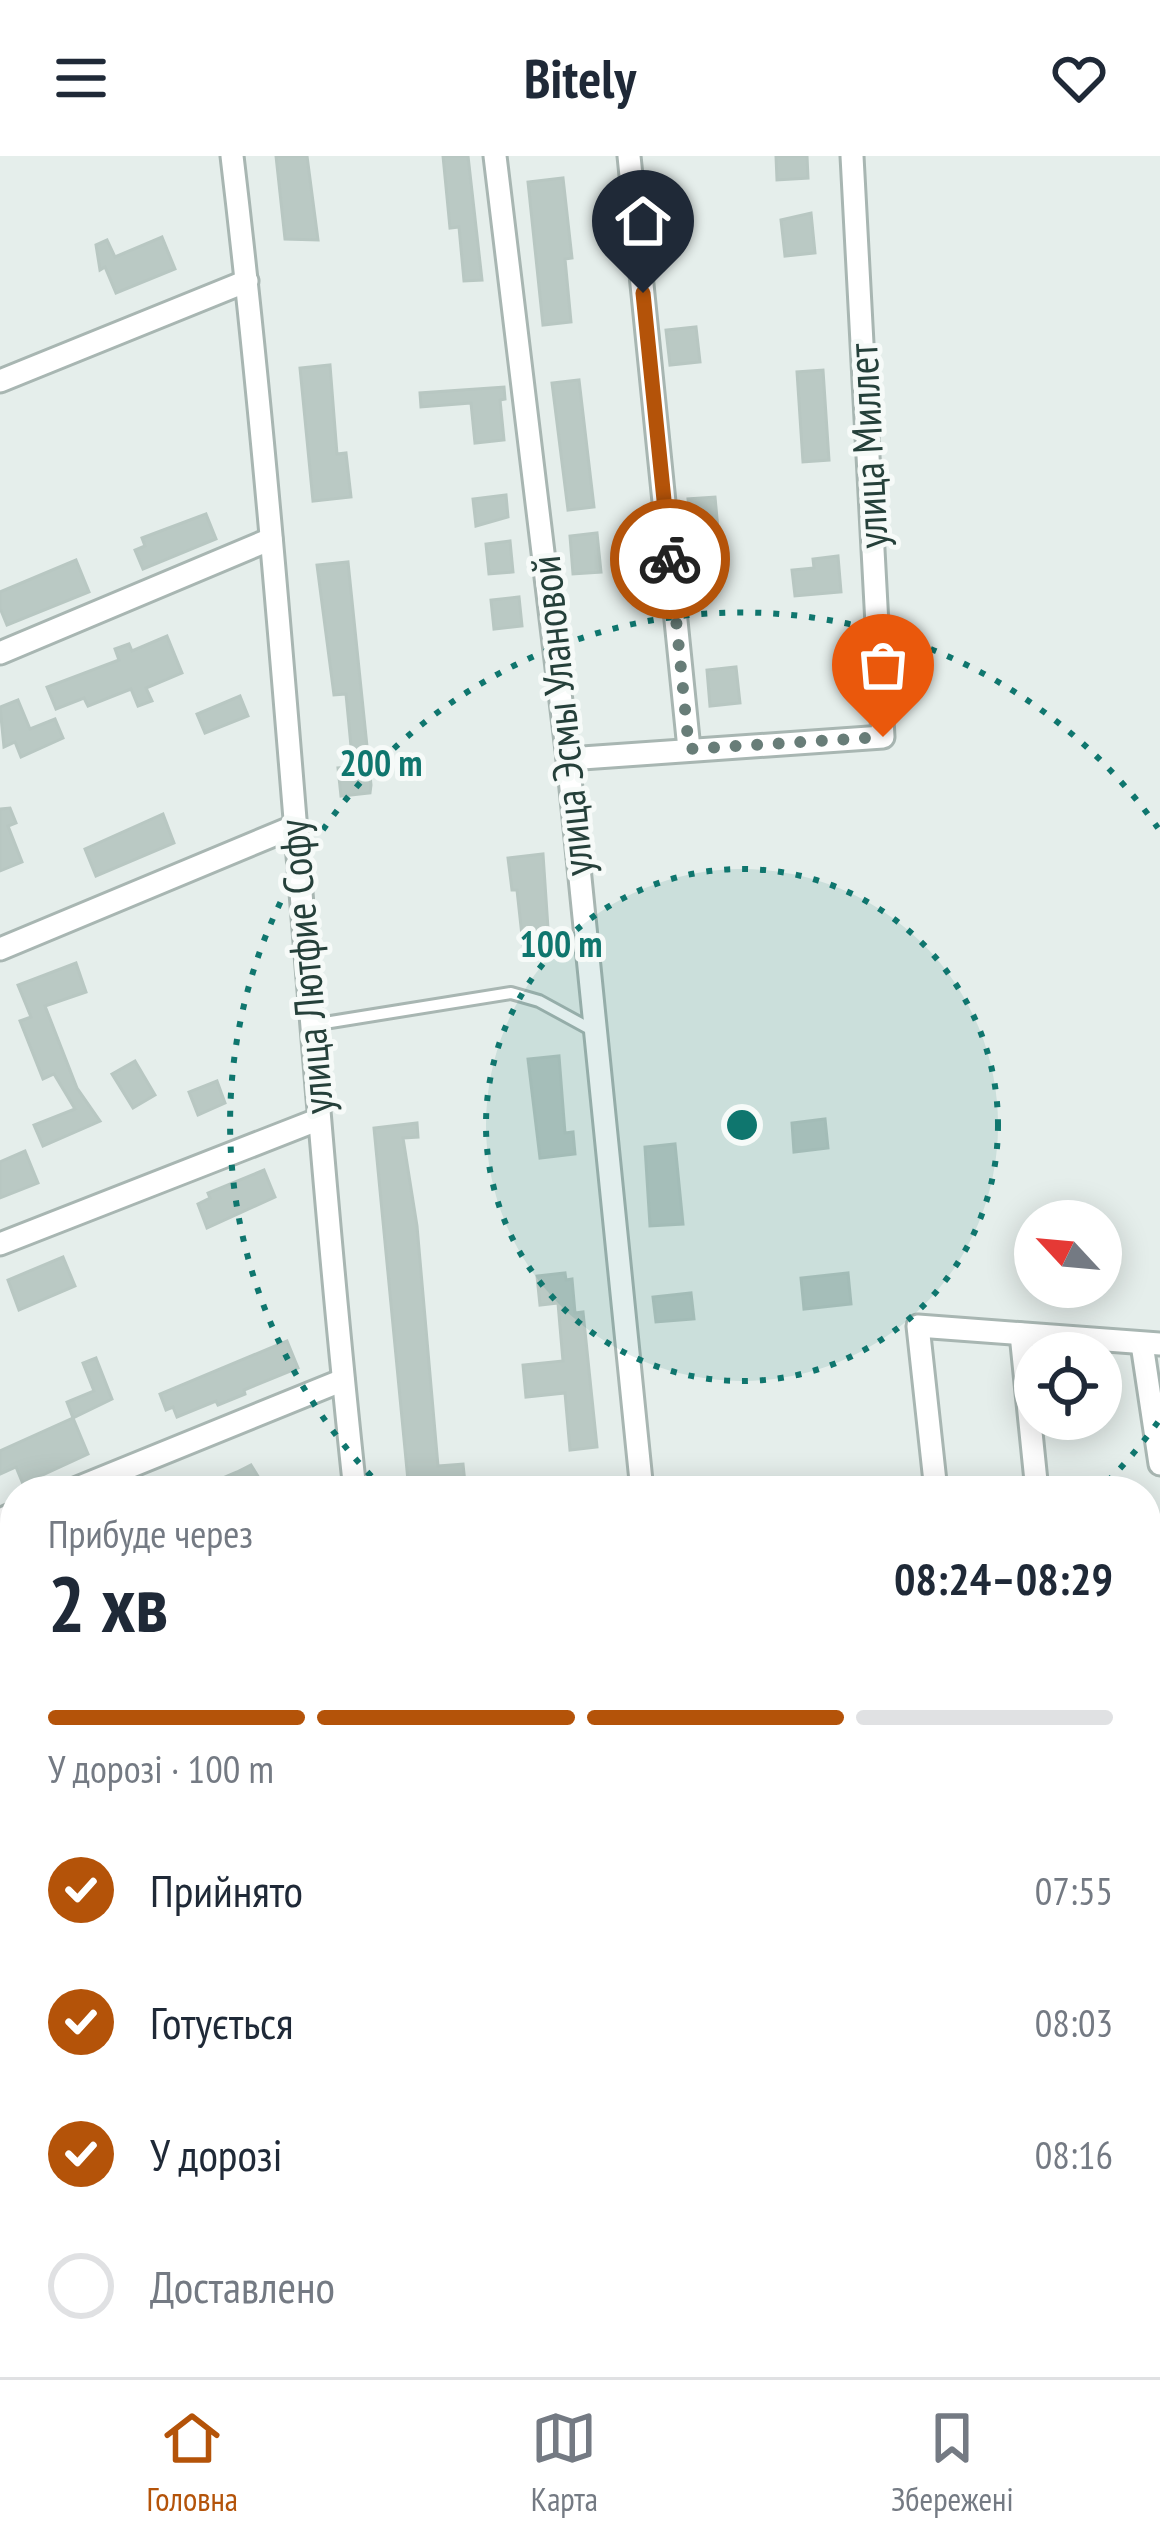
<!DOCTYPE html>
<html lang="uk">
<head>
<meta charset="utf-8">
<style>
  body { margin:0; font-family:"PT Sans Narrow",sans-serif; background:#f6f6f7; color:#1f2937; height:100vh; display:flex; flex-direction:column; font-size:45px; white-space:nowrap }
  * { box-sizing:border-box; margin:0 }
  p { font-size:39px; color:#747a83 }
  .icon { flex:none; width:66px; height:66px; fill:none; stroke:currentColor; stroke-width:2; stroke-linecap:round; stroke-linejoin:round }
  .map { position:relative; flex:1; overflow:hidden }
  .panel { position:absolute; left:0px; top:1320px; width:1161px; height:903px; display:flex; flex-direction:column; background:#fff; border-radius:48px 48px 0 0; box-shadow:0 6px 30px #0003 }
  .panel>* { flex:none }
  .needle { width:78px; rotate:296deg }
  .controls { position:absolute; left:1014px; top:1044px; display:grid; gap:24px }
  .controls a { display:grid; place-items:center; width:108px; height:108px; border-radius:50%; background:#fff; box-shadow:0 6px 30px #0003; font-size:60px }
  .pin { position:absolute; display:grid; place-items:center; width:102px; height:102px; color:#fff; margin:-123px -51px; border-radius:50% 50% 50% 0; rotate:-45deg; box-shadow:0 0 12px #0007 }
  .pin .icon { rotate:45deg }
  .courier { position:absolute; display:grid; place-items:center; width:120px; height:120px; margin:-60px; border:9px solid #b45309; border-radius:50%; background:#fff; color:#222; box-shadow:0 3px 15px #0007 }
  .overview em { font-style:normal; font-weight:700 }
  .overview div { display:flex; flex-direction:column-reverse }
  .overview { display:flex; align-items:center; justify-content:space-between; height:204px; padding:0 48px }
  h1 { font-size:78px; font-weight:700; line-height:90px }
  .bar { display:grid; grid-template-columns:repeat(4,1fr); gap:18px 12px; align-content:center; height:144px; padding:0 48px }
  .bar i { height:15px; border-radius:9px; background:#e0e1e3 }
  .bar .on { background:#b45309 }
  .bar p { grid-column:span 4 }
  ol { padding:0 48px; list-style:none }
  li { display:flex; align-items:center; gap:36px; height:132px }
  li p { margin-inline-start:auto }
  li .icon { padding:12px; border-radius:50%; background:#b45309; color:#fff; stroke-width:4 }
  li:last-child { color:#747a83 }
  li i { width:66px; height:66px; border:6px solid #e0e1e3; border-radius:50% }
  header { display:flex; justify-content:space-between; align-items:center; height:156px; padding:0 48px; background:#fff; font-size:54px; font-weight:700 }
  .dock { display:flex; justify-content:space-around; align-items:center; height:168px; border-top:3px solid #e0e1e3; background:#fff; font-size:33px; color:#747a83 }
  .dock a { display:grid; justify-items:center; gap:6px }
  .dock .on { color:#b45309 }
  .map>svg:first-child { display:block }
</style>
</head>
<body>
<header><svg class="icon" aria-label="menu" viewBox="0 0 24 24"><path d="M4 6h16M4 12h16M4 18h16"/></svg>Bitely<svg class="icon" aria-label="heart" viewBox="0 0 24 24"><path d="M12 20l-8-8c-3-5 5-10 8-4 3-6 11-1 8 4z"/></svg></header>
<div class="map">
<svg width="1160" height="2221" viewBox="0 0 1160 2221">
  <rect width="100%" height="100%" fill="#e5eeeb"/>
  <path fill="#d3deda" d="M620 2208H926L928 2221H620Z"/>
  <g fill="#bac9c4" stroke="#b8c7c2" stroke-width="3">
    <path d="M276 0H307L318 84 285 83Z"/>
    <path d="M443 0H468L482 124 464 125 459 71 450 72Z"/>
    <path d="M776 0H807L808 22 777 24Z"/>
    <path d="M563 22 572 102 565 103 571 166 543 169 528 26Z"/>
    <path d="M811 57 815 97 785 100 781 64Z"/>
    <path d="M162 81 175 113 116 137 105 111 100 114 96 89 107 84 115 101Z"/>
    <path d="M696 171 700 206 670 209 666 174Z"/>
    <path d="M330 209 337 298 346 297 351 341 313 345 300 212Z"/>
    <path d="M823 214 829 304 803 306 797 216Z"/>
    <path d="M579 224 594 351 568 354 552 227Z"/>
    <path d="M504 231 505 243 500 244 504 284 475 287 471 247 421 251 420 237Z"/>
    <path d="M506 339 508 361 476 370 473 343Z"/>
    <path d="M715 341 719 384 693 387 688 343Z"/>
    <path d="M206 358 216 383 143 413 135 394 145 390 142 382Z"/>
    <path d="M597 377 601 416 573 418 570 380Z"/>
    <path d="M510 385 513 416 489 418 486 388Z"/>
    <path d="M838 400 841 436 795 440 792 414 814 412 813 403Z"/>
    <path d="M76 404 89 436 7 469 0 452V436Z"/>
    <path d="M348 406 371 629 370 637 341 640 338 612 353 611 346 538 334 539 317 409Z"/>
    <path d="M519 441 522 470 494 473 491 444Z"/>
    <path d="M167 480 182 517 146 532 152 545 138 550 131 533 88 550 84 542 56 553 47 531 119 504 115 493 129 488 132 495Z"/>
    <path d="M736 511 740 547 710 550 707 514Z"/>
    <path d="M240 540 248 560 205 577 197 558Z"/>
    <path d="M18 544 30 573 55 563 63 582 21 601 15 586 4 591 0 551Z"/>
    <path d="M10 652 16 667 8 670 22 706 0 715V653Z"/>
    <path d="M163 658 174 687 96 720 85 693Z"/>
    <path d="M543 698 549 787 523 789 517 734H512L508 702Z"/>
    <path d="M76 807 86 836 45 850 77 932 100 965 43 990 34 969 75 953 54 918 43 923 20 865 31 861 18 829Z"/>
    <path d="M559 900 565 977 573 976 575 998 540 1002 528 903Z"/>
    <path d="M135 905 155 939 133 952 112 918Z"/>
    <path d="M217 925 225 947 198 959 189 936Z"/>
    <path d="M825 963 828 992 794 996 792 967Z"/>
    <path d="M417 967 418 981 403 982 417 1070 438 1310 463 1308 465 1327 439 1330V1335H409L374 972Z"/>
    <path d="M675 988 683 1068 650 1070 645 991Z"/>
    <path d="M25 995 38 1027 0 1042V1006Z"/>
    <path d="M264 1014 275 1041 207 1072 198 1048 210 1042 208 1037Z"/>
    <path d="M63 1101 75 1130 19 1154 8 1124Z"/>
    <path d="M565 1117 566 1124 572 1123 575 1157 583 1156 597 1291 570 1294 565 1237 526 1241 523 1209 563 1205 558 1147 540 1149 537 1120Z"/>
    <path d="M848 1117 851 1148 804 1153 801 1122Z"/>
    <path d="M691 1137 694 1163 656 1166 653 1141Z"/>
    <path d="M287 1185 298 1212 244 1234 245 1238 218 1249 216 1245 177 1261 173 1251 166 1254 160 1238Z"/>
    <path d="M96 1202 112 1243 73 1262 67 1246 94 1235 83 1207Z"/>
    <path d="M73 1262 88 1298 23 1328 16 1311 0 1318V1295Z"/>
    <path d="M251 1309 267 1335H193L237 1316Z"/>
  </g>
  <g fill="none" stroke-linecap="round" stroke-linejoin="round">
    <defs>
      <g id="lane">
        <path d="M312 869 511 837 539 845 594 875"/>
        <path d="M1146 1618 1160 1619"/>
        <path d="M1146 2194 1160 2191"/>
        <path d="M527 2208V2221"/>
        <path d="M989 2208 991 2221"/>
        <path d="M856 2221 885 2208"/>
        <path d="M1134 2221 1136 2208"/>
      </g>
      <g id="street">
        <path d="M232 0C285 444 307 891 355 1335"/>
        <path d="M495 0 568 603 642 1335"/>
        <path d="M629 0 689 593"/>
        <path d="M0 225 247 125"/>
        <path d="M0 497 271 383"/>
        <path d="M568 603 883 581 852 0"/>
        <path d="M0 793 293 671"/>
        <path d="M0 1088 317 964"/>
        <path d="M1021 1178 1037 1335"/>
        <path d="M1142 1188 1160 1308"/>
        <path d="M70 1335 343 1224"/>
        <path d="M936 1335 918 1170 1160 1188"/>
        <path d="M0 1364 15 1357"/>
        <path d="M0 1660 15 1653"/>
        <path d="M0 1944 15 1938"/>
        <path d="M0 2026 15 2025"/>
      </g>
    </defs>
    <use href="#lane" stroke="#a8b6b2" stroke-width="16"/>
    <use href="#street" stroke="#a8b6b2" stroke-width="27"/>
    <path stroke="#87b0a6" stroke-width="3" stroke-dasharray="6 9" stroke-linecap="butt" d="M1146 2004 1160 1998"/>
    <use href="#lane" stroke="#fff" stroke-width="10"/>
    <use href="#street" stroke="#fff" stroke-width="21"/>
  </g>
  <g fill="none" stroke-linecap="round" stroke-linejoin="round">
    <path stroke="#687d78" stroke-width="12" stroke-dasharray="0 21.6" d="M670 403 689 593 883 581"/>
    <path stroke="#b45309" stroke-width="15" d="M643 137 670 403"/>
  </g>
  <circle cx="742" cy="969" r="256" fill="#0f766e" fill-opacity=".12"/>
  <g fill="none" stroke="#0f766e" stroke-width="6" stroke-dasharray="6 12">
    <circle cx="742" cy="969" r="256"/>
    <path d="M1158 1266A511 511 0 0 1 1100 1333M384 1333A511 511 0 1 1 1158 672"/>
  </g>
  <g text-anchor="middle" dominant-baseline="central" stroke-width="10" stroke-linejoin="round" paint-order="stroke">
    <g font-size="42" fill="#25403a" stroke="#f6faf8">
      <text transform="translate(867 290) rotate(-93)">улица Миллет</text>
      <text transform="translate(561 560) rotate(-96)">улица Эсмы Улановой</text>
      <text transform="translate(305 811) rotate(-95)">улица Лютфие Софу</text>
    </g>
  </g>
  <circle cx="742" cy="969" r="18" fill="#0f766e" stroke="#f6faf8" stroke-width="6"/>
  <g font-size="36" text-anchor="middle" font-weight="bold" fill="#0f766e" stroke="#f6faf8" stroke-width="10" stroke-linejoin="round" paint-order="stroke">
    <text x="381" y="620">200 m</text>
    <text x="561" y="801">100 m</text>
  </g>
</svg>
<div class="controls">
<a><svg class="needle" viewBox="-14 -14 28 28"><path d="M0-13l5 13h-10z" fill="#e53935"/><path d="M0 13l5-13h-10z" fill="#747a83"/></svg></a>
<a><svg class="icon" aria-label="locate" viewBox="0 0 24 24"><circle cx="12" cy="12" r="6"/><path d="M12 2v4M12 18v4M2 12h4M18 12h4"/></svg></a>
</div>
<div class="pin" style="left:883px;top:581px;background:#ea580c"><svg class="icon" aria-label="bag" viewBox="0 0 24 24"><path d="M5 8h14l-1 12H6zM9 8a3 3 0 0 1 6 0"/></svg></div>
<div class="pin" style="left:643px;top:137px;background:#1f2937"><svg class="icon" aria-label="home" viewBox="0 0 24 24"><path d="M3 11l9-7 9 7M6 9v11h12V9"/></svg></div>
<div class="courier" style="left:670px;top:403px"><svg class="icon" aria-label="bike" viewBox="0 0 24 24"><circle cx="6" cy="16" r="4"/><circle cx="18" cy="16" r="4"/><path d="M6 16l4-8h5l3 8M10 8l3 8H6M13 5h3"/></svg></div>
<section class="panel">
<div class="overview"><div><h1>2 хв</h1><p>Прибуде через</p></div><em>08:24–08:29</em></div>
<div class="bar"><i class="on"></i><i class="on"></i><i class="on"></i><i></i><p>У дорозі · 100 m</p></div>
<ol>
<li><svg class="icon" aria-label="check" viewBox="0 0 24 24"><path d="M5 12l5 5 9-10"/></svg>Прийнято<p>07:55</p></li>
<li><svg class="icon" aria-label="check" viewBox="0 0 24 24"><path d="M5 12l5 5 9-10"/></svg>Готується<p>08:03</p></li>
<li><svg class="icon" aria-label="check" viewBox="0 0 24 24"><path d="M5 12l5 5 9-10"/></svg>У дорозі<p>08:16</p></li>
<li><i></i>Доставлено</li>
</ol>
</section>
</div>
<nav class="dock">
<a class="on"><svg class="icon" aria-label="home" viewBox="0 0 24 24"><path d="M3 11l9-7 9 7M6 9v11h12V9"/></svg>Головна</a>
<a><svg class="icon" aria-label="map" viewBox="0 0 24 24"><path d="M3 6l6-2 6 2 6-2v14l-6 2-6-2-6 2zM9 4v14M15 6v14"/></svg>Карта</a>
<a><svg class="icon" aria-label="saved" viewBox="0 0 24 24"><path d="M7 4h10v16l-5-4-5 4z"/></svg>Збережені</a>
</nav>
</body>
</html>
